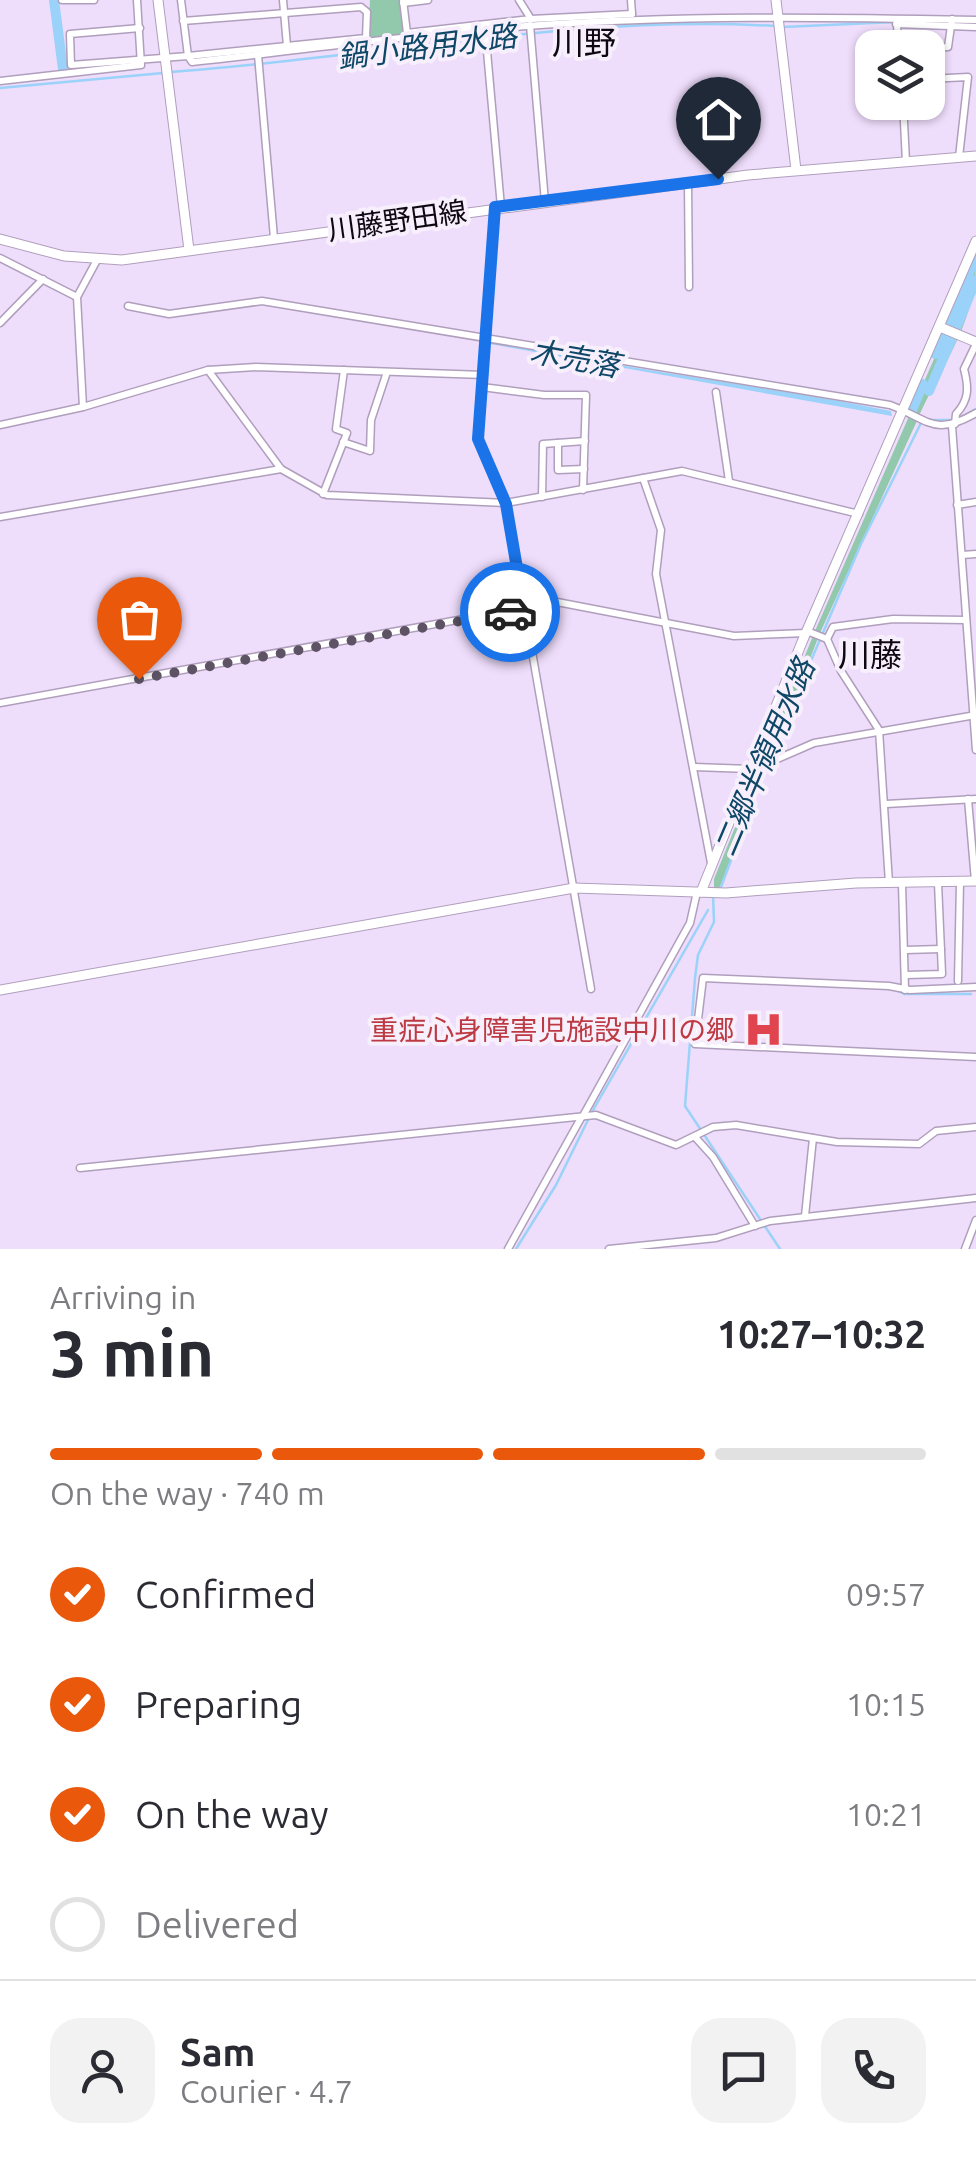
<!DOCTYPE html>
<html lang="en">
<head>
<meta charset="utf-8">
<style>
  body { margin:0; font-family:Ubuntu,"Noto Sans JP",sans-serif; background:#f2f2f3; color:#2b2b33; height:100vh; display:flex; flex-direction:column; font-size:38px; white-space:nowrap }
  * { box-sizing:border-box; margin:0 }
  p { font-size:32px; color:#7c7c81 }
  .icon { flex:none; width:55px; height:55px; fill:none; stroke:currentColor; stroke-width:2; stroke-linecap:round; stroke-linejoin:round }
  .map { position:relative; height:1249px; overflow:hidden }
  .panel { display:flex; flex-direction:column; background:#fff; flex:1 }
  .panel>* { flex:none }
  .tools { position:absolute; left:855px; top:30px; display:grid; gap:20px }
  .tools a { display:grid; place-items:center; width:90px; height:90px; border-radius:20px; background:#fff; box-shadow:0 2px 8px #0004; font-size:50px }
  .pin { position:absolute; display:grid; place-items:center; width:85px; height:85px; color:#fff; margin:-102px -42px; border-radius:50% 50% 50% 0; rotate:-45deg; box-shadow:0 0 10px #0007 }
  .pin .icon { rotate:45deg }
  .courier { position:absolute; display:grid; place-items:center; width:100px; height:100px; margin:-50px; border:8px solid #1a73e8; border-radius:50%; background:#fff; color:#222; box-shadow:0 2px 12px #0007 }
  .head em { font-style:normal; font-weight:700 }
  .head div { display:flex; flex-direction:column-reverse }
  .head { display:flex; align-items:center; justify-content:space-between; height:170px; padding:0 50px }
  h1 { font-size:65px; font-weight:700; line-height:75px }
  .bar { display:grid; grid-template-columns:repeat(4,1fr); gap:15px 10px; align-content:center; height:120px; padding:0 50px }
  .bar i { height:12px; border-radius:8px; background:#e1e1e2 }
  .bar .on { background:#ea580c }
  .bar p { grid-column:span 4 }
  .line { display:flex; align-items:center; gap:25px; padding:0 50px; border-top:2px solid #e1e1e2 }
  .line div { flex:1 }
  .round { display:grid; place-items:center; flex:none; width:105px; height:105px; border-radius:30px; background:#f2f2f3 }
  ol { padding:0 50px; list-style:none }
  li { display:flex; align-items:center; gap:30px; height:110px }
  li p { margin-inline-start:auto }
  li .icon { padding:10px; border-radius:50%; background:#ea580c; color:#fff; stroke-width:4 }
  li:last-child { color:#7c7c81 }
  li i { width:55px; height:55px; border:5px solid #e1e1e2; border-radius:50% }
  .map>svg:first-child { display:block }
</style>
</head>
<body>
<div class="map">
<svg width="976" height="1249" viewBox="0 0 976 1249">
  <rect width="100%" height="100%" fill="#efddfc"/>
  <g fill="#92c8ab">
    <path d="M370 0H400L405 35 368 39Z"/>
    <path d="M976 263C976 325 937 372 916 423L820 633 719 889H714V879L815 631Z"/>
  </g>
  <path fill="#9ad2f9" d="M491 340C623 370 758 384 891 411L892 416 490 344Z"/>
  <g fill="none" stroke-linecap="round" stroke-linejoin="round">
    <g stroke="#9ad2f9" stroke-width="2.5">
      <path d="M953 23 970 24"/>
      <path d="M783 27 895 22"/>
      <path d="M171 72C372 58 573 14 775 26"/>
      <path d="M0 88 163 73"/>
      <path d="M967 414 976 409"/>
      <path d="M933 420H950"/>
      <path d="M770 756 861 544 921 423"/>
      <path d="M721 887 767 764"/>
      <path d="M713 895 714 922 698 955 695 978 685 1106 780 1249"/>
      <path d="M894 989 905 994H971"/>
      <path d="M592 1112 708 910"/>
      <path d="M516 1249 556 1185 588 1120"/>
    </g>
    <g stroke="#9ad2f9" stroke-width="10">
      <path d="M54 0 63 69"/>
      <path d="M956 328 976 280"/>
      <path d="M935 354 976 256"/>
      <path d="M929 391 952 338"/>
      <path d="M912 410 923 384"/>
    </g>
    <defs>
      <g id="street">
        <path d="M62 0H94"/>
        <path d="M181 0 188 56 366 38 367 12 361 7 183 21"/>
        <path d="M283 0 287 46"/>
        <path d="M403 0 407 33 531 19 519 0"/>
        <path d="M631 0 632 14"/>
        <path d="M403 3 428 0"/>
        <path d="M531 19 632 14"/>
        <path d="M952 19 948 47 930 48 928 79 968 77 959 157"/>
        <path d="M897 22 898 48"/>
        <path d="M896 24 976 27"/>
        <path d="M530 25 545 202"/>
        <path d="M140 28 70 34 71 65 188 56 192 62C303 50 414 34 526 26 675 15 826 17 976 20"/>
        <path d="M485 29 501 207"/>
        <path d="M258 55 274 238"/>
        <path d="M0 81 141 65 137 0"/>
        <path d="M903 102 906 162"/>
        <path d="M688 183 689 287"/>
        <path d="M495 208 478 439 506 503 591 989"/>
        <path d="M0 258 77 297"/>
        <path d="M128 306 169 314 262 301 890 405C930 420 934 437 976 413"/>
        <path d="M0 323 43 279"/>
        <path d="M208 370 281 469 327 495 506 503 682 471 859 514"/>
        <path d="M482 387 544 395H586L583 490"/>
        <path d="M716 392 729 481"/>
        <path d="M83 407 77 297 97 260"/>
        <path d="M955 424 956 414C969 400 969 388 964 369L976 344"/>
        <path d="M0 425 83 407 208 370 256 367 484 375"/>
        <path d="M952 426 976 750"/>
        <path d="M343 442 370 451 371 420 387 372"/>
        <path d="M558 443V470L584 469"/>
        <path d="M643 478 661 530 656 574 711 863"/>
        <path d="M323 494 347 433 336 429 344 370"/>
        <path d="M542 497 543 444 585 441"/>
        <path d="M957 505 976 502"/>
        <path d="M0 517 281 469"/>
        <path d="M962 555 976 554"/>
        <path d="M807 631 827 639 833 627 893 619 966 620"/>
        <path d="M827 639 841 671 879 730 889 883"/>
        <path d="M0 703 557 602 734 636 806 633"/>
        <path d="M754 763 775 760 814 743 976 715"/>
        <path d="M694 767 750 769"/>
        <path d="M968 799 975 881"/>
        <path d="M886 804 976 799"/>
        <path d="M902 884 905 990"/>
        <path d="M905 950 941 949"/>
        <path d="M906 975 942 974 938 883"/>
        <path d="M958 981 960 882"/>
        <path d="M976 987 910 990 889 986 703 978 695 1044 976 1057"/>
        <path d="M583 1116 690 923 697 892"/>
        <path d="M695 1137 713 1157 755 1226"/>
        <path d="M80 1168 596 1115 676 1145 713 1127 736 1125 837 1142 919 1144 936 1131 976 1127"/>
        <path d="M805 1216 813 1138"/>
        <path d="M508 1249 581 1118"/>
        <path d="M609 1249 716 1238 770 1221 976 1198"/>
        <path d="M965 1249 976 1220"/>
      </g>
      <g id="secondary">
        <path d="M158 0 189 250"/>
        <path d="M776 0 796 170"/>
        <path d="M0 239 64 256 122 260 748 175 976 156"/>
        <path d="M940 327 976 342"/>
        <path d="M701 892 802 642 976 241"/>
        <path d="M0 990 574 888 726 893 856 883 976 881"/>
      </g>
    </defs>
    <use href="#street" stroke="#b09fbc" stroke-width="9"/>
    <use href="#secondary" stroke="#b09fbc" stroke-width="11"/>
    <use href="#street" stroke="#fff" stroke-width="6"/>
    <use href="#secondary" stroke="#fff" stroke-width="9"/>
  </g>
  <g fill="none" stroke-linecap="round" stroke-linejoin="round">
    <path stroke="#5d5364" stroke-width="10" stroke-dasharray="0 18" d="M139 679 510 612"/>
    <path stroke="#1a73e8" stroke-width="12" d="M510 612 524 609 506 504 478 439 495 207 718 179"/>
  </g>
  <defs>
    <symbol id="hospital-bare" viewBox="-9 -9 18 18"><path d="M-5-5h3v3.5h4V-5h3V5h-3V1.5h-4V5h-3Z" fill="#e0444e" stroke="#f7effc" stroke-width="2.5" paint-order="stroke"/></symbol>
  </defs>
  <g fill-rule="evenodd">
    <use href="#hospital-bare" x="736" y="1002" width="55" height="55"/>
  </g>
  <g text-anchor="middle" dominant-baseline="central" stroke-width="8" stroke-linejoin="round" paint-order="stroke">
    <g font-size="28" fill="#0e0812" stroke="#f7effc">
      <text transform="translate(397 220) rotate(-8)">川藤野田線</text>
    </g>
    <g font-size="28" fill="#be3a42" stroke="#f7effc" text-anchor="end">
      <text x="734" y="1029">重症心身障害児施設中川の郷</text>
    </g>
    <g font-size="30" font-style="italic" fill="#0f4767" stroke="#f7effc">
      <text transform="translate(427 46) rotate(-7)">鍋小路用水路</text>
      <text transform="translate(575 358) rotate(10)">木売落</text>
      <text transform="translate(764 757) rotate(-67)">二郷半領用水路</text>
    </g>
    <g font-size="32" fill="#0e0812" stroke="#f7effc">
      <text x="584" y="42">川野</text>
      <text x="870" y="654">川藤</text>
    </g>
  </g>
</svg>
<div class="tools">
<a><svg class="icon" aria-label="layers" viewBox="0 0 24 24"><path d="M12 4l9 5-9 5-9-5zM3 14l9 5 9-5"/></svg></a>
</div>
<div class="pin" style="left:139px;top:679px;background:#ea580c"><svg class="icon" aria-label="bag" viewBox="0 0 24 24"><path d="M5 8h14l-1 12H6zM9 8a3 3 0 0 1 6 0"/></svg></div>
<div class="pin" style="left:718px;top:179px;background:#1f2937"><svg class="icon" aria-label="home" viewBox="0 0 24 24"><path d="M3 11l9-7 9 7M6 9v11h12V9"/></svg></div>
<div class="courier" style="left:510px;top:612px"><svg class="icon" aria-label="car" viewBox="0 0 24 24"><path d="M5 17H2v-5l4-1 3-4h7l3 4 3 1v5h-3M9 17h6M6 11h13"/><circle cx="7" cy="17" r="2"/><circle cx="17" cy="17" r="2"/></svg></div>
</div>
<section class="panel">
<div class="head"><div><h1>3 min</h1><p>Arriving in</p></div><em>10:27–10:32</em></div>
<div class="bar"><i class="on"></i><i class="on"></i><i class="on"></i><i></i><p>On the way · 740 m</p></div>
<ol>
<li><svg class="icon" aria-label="check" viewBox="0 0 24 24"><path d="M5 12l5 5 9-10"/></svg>Confirmed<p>09:57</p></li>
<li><svg class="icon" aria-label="check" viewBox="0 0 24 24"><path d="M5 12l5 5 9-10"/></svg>Preparing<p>10:15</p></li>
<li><svg class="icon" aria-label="check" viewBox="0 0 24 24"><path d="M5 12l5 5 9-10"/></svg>On the way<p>10:21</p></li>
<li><i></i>Delivered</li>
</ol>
<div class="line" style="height:180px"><a class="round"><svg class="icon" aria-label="person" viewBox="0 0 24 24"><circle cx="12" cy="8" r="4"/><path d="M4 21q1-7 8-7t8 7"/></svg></a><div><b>Sam</b><p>Courier · 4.7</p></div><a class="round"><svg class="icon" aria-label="chat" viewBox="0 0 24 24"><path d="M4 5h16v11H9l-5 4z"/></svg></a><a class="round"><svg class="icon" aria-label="phone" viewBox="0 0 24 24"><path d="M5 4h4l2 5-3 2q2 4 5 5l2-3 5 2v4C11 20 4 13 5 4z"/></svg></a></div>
</section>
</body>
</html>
